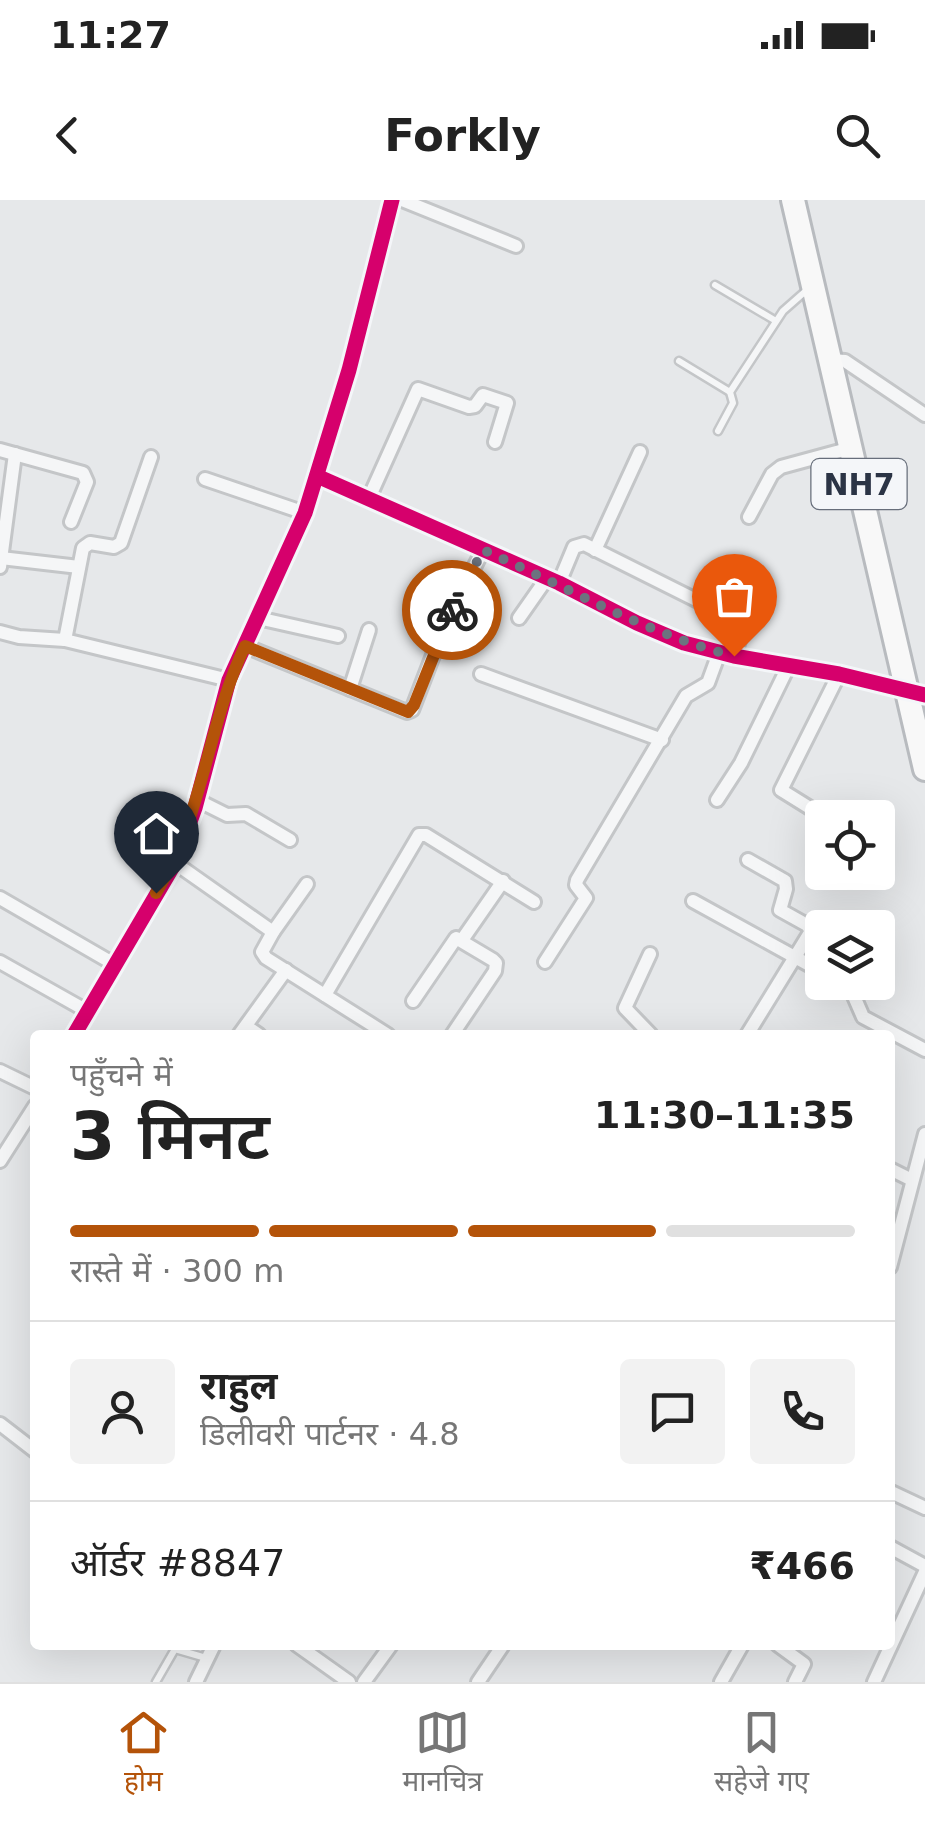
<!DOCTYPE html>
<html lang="hi">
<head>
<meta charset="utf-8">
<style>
  body { margin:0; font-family:"DejaVu Sans","Noto Sans Devanagari",sans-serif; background:#f2f2f2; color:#222; height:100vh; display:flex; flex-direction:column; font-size:38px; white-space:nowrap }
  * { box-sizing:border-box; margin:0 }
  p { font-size:32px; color:#767676 }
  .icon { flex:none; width:55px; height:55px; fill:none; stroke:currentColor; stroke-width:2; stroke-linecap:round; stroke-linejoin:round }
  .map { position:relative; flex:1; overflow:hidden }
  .sheet { position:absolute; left:30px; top:830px; width:865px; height:620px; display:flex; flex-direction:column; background:#fff; border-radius:10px; box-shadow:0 10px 40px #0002 }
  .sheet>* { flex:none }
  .controls { position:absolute; left:805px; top:600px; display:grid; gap:20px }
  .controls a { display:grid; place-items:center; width:90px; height:90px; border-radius:10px; background:#fff; box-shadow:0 10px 40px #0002; font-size:50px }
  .pin { position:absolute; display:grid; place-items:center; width:85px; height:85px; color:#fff; margin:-102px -42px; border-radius:50% 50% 50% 0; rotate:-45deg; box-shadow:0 0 10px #0007 }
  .pin .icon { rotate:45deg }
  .courier { position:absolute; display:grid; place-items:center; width:100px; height:100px; margin:-50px; border:8px solid #b45309; border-radius:50%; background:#fff; color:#222; box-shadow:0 2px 12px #0007 }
  .overview em { font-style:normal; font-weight:600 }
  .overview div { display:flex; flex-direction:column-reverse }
  .overview { display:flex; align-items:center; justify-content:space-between; height:170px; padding:0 40px }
  h1 { font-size:65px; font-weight:600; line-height:75px }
  .bar { display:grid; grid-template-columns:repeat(4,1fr); gap:15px 10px; align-content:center; height:120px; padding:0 40px }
  .bar i { height:12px; border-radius:8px; background:#e0e0e0 }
  .bar .current { background:#b45309 }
  .bar p { grid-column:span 4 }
  .line { display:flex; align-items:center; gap:25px; padding:0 40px; border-top:2px solid #e0e0e0 }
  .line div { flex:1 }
  .round { display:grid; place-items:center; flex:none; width:105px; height:105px; border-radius:10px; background:#f2f2f2 }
  .status { display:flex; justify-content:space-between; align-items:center; height:70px; padding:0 50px; background:#fff; direction:ltr }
  .status svg { height:28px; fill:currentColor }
  header { display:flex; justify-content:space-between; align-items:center; height:130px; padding:0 40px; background:#fff; font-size:45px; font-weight:600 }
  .dock { display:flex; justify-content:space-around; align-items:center; height:140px; border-top:2px solid #e0e0e0; background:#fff; font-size:28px; color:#767676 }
  .dock a { display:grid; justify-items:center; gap:5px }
  .dock .current { color:#b45309 }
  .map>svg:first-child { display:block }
</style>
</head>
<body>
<div class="status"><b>11:27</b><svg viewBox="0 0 49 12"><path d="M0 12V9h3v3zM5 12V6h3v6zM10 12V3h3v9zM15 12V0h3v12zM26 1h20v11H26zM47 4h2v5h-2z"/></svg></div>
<header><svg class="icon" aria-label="back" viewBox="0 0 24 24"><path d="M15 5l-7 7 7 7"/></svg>Forkly<svg class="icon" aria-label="search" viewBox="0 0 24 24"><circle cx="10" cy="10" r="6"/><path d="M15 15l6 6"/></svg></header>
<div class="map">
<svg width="925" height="1482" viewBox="0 0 925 1482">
  <rect width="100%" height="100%" fill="#e6e8ea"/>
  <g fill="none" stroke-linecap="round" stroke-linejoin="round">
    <defs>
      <g id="lane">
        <path d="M715 85 776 121"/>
        <path d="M679 161 730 192"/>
        <path d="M718 231 733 203 730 192 783 111 808 89"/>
        <path d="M156 1482 175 1449 206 1458"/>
      </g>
      <g id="street">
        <path d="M402 0 516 46"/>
        <path d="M831 160 845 161 925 215"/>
        <path d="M0 250 83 273 87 282 71 322"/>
        <path d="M317 276 559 383 637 423 684 443 734 456 839 474 925 495"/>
        <path d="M205 279 305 313"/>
        <path d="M369 298 418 189 469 207 475 206 483 195 507 203 495 242"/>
        <path d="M749 317 772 274 781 267 851 248"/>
        <path d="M595 350 640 252"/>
        <path d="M1 358 79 367"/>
        <path d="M0 367 15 254"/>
        <path d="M559 383 574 347 584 344 734 419 743 428 734 456"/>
        <path d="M258 418 338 436"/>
        <path d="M519 418 547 378"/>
        <path d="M0 432 19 437 65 440 229 480"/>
        <path d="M65 440 83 348 90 343 114 347 121 343 151 257"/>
        <path d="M245 446 407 512 412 510 445 424 483 350"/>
        <path d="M481 474 662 540"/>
        <path d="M350 489 369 430"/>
        <path d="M197 600 227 615 246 614 290 640"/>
        <path d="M717 600 741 563 789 465"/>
        <path d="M826 618 781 590 839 474"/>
        <path d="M175 663 273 732 262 752 266 758 388 835"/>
        <path d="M0 698 114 764"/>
        <path d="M693 701 822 772"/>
        <path d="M273 732 307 684"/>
        <path d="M462 740 503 681"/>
        <path d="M650 754 625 808 651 835"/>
        <path d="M0 762 87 811"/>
        <path d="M545 762 586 698 576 685 577 680 686 496 708 483 719 453"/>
        <path d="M842 782 853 794 863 817 925 850"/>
        <path d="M325 795 419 635H426L534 702"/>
        <path d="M413 801 456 738 493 760 496 763 495 771 452 835"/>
        <path d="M246 826 259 835"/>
        <path d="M74 835 175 663 195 608 229 480 305 313 349 170 392 0"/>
        <path d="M239 835 286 770"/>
        <path d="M747 835 811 731 807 725 780 710 786 689 785 681 748 660"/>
        <path d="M0 871 35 888"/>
        <path d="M0 961 35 906"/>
        <path d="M890 969 912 980"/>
        <path d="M890 1067 925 934"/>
        <path d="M0 1224 35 1251"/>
        <path d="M891 1292 925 1308"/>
        <path d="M890 1347 925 1366"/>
        <path d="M297 1445 349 1482"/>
        <path d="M778 1445 804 1464 795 1482"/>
        <path d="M196 1482 214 1445"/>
        <path d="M364 1482 391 1445"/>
        <path d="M478 1482 503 1445"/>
        <path d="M721 1482 742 1445"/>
        <path d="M874 1482 925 1372"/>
      </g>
      <path id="highway" d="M793 0 925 569"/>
    </defs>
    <use href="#lane" stroke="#c4c6c8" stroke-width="11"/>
    <use href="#street" stroke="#c4c6c8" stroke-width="18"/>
    <use href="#highway" stroke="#b8bbbf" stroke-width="28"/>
    <use href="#lane" stroke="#f5f6f7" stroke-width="6"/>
    <use href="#street" stroke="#f5f6f7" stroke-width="12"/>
    <use href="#highway" stroke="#f8f8f8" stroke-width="22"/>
    <defs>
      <g id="cycleway">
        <path d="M317 276 559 383 637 423 684 443 734 456 839 474 925 495"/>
        <path d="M74 835 175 663 195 608 229 480 305 313 349 170 392 0"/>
      </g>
    </defs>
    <use href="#cycleway" stroke="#f4f6f9" stroke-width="21"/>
    <use href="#cycleway" stroke="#d6006c" stroke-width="15"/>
  </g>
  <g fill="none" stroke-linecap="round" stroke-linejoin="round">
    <path stroke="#6c737f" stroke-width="10" stroke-dasharray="0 18" d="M452 410 483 350C566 386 646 434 734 456"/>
    <path stroke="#b45309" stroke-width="12" d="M156 693C203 617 207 526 245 446L408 512 414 505 452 410"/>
  </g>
  <g text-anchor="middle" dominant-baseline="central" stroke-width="10" stroke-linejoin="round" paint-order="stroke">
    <rect fill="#f4f6f9" stroke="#676e7b" stroke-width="2.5" x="811.5" y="259" width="95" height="50" rx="8"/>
    <g font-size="30" font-weight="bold" fill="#2b3445">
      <text x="859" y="284">NH7</text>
    </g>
  </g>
</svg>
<div class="controls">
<a><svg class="icon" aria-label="locate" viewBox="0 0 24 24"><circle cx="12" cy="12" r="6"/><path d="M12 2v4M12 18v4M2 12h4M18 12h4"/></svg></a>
<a><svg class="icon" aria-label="layers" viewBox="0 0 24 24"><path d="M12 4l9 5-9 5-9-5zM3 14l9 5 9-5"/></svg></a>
</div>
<div class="pin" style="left:734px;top:456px;background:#ea580c"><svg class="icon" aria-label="bag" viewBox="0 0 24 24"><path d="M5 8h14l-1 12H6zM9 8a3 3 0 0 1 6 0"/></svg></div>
<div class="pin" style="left:156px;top:693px;background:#1f2937"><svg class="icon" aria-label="home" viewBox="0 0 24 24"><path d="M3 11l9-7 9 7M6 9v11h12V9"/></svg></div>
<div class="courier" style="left:452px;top:410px"><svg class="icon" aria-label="bike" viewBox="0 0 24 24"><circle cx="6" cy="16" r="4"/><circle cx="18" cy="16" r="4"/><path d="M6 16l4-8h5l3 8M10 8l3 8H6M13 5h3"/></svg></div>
<section class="sheet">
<div class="overview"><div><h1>3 मिनट</h1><p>पहुँचने में</p></div><em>11:30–11:35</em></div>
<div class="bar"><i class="current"></i><i class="current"></i><i class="current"></i><i></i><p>रास्ते में · 300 m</p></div>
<div class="line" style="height:180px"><a class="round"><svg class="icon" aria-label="person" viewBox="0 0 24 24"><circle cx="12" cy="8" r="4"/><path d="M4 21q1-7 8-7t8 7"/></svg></a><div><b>राहुल</b><p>डिलीवरी पार्टनर · 4.8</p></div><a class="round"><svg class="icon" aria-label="chat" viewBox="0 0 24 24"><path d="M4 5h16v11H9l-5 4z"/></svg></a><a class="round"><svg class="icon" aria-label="phone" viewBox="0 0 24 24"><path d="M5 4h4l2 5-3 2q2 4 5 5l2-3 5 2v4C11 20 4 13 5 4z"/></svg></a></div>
<div class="line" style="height:130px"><div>ऑर्डर #8847</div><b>₹466</b></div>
</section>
</div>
<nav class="dock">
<a class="current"><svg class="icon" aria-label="home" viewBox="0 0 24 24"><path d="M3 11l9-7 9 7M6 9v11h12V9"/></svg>होम</a>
<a><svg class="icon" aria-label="map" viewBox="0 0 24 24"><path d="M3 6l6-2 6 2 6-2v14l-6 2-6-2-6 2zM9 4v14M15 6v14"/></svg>मानचित्र</a>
<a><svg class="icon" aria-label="saved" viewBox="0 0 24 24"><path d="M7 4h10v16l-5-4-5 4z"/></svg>सहेजे गए</a>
</nav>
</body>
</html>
